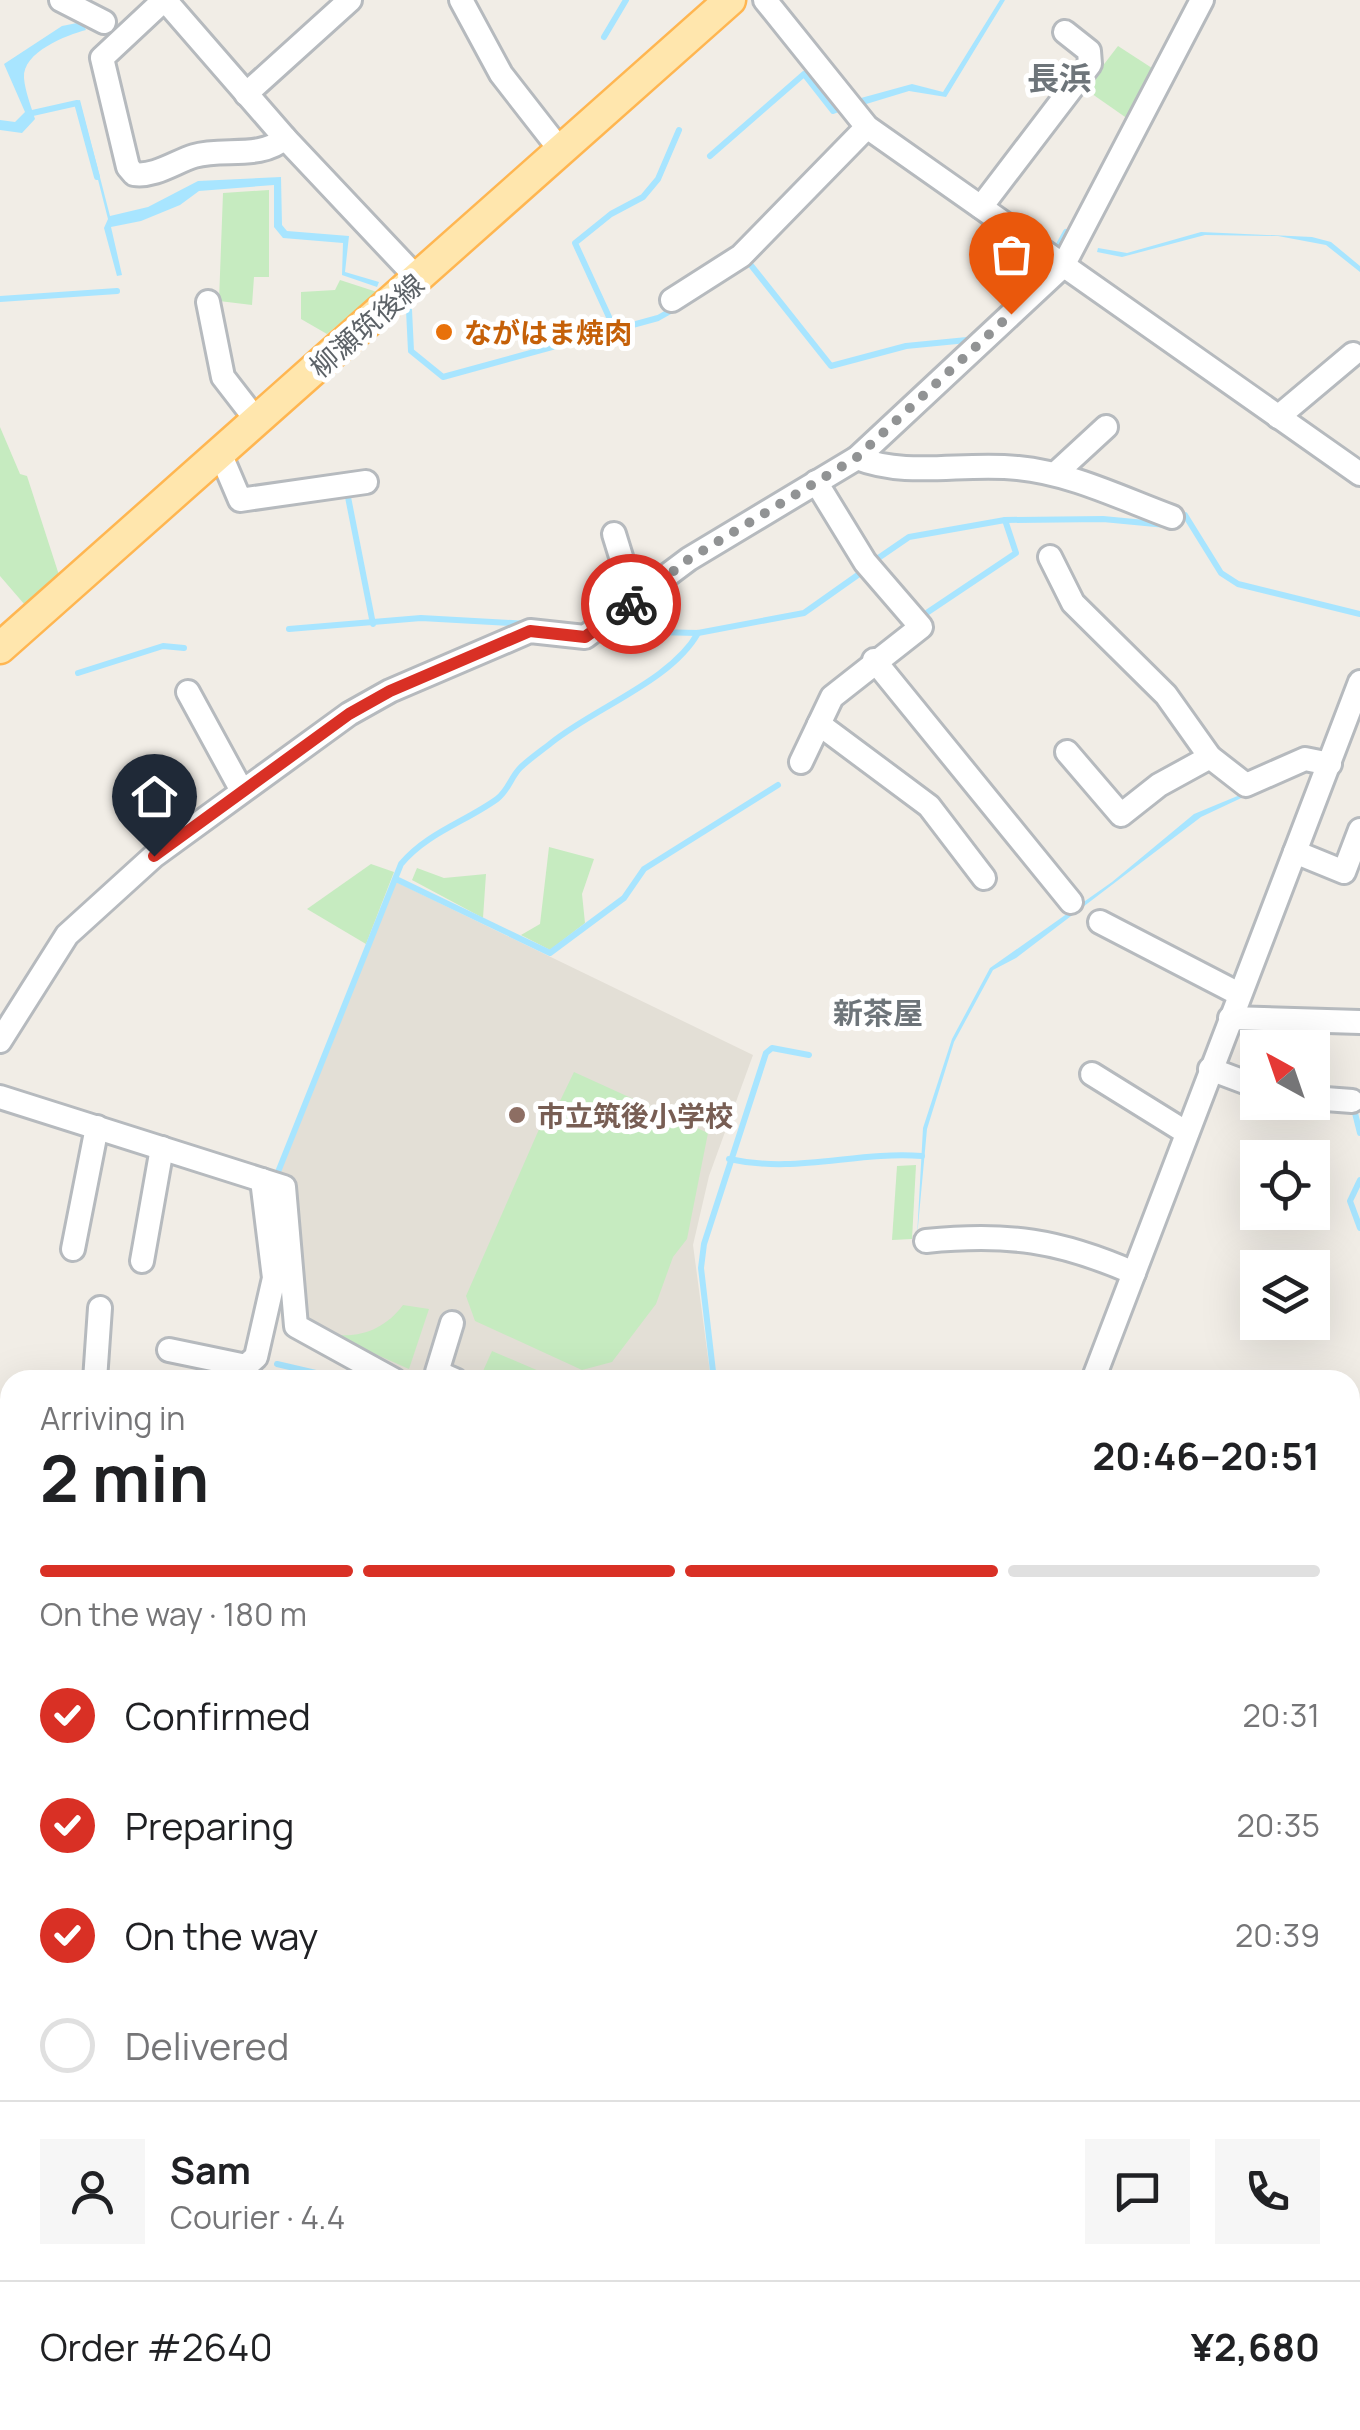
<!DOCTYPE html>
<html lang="en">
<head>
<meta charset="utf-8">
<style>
  body { margin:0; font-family:Manrope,"Noto Sans JP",sans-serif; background:#f6f6f6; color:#202124; height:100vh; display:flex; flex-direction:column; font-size:38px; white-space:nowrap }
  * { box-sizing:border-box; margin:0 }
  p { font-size:32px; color:#757577 }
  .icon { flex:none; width:55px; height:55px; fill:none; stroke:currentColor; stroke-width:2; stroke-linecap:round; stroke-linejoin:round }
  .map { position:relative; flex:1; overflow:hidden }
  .side { position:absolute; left:0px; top:1370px; width:1360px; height:1060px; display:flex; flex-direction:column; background:#fff; border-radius:30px 30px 0 0; box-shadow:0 10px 40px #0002 }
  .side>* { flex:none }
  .needle { width:65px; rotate:320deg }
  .fabs { position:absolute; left:1240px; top:1030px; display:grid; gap:20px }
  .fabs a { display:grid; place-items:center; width:90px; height:90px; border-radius:0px; background:#fff; box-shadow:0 10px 40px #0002; font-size:50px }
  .pin { position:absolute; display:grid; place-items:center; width:85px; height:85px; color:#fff; margin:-102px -42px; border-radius:50% 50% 50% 0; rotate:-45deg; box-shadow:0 0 10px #0007 }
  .pin .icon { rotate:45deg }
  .courier { position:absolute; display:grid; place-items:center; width:100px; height:100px; margin:-50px; border:8px solid #d93025; border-radius:50%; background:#fff; color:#222; box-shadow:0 2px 12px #0007 }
  .head em { font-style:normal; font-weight:700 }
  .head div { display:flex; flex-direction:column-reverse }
  .head { display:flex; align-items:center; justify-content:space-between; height:170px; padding:0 40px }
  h1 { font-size:65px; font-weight:700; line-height:75px }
  .bar { display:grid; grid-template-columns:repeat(4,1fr); gap:15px 10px; align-content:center; height:120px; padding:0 40px }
  .bar i { height:12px; border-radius:8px; background:#e0e0e0 }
  .bar .active { background:#d93025 }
  .bar p { grid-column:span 4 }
  .line { display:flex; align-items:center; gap:25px; padding:0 40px; border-top:2px solid #e0e0e0 }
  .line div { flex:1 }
  .round { display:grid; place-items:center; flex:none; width:105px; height:105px; border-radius:0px; background:#f6f6f6 }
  ol { padding:0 40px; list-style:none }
  li { display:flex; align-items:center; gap:30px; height:110px }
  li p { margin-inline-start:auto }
  li .icon { padding:10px; border-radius:50%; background:#d93025; color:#fff; stroke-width:4 }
  li:last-child { color:#757577 }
  li i { width:55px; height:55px; border:5px solid #e0e0e0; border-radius:50% }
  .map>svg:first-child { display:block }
</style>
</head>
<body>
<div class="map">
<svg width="1360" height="2430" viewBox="0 0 1360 2430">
  <rect width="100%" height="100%" fill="#f1ede6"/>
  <path fill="#e3dfd6" d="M396 882 753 1055 709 1176 693 1245 711 1380H411L301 1323 279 1174Z"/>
  <g fill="#c6ebc0">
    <path d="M1118 46 1155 70 1128 119 1085 89Z"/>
    <path d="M269 190V277H254L252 305 219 301 223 193Z"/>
    <path d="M340 280 377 292 327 334 301 319V292L335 290Z"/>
    <path d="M0 427 20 474 27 476 59 575 25 605 0 576Z"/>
    <path d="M549 847 594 859 582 894 585 923 550 950 521 935 540 924Z"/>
    <path d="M371 864 394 872 366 944 307 909Z"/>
    <path d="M417 868 444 878 486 874 483 918 412 880Z"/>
    <path d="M574 1072 708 1133 687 1239 673 1257 656 1304 612 1362 582 1370 475 1321 466 1296 547 1111 560 1101Z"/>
    <path d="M916 1165 912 1239 892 1240 897 1166Z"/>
    <path d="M403 1305 429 1309 409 1369 330 1334C360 1339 385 1329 403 1305Z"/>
    <path d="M492 1351 560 1380H479Z"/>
  </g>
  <g fill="#a8e5ff">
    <path d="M1000 0H1005L946 97 909 91 863 105 861 98 912 84 943 92Z"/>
    <path d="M82 22 86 30C67 35 22 52 24 78 25 91 31 106 35 119L22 133 0 130V120L15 122 25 112 4 64 62 26Z"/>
    <path d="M80 100 110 216 148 207 198 181 281 177 282 225 287 231 349 236 345 272 379 282 377 287 342 275 343 243 283 238 274 227V185L199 191 180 205 141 221 111 227 122 275 117 276 104 228 108 219 79 105 69 103Z"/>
    <path d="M1201 232 1312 237 1331 242 1360 266V272L1326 245 1278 236 1205 235 1122 257 1097 252 1098 248 1127 253Z"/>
    <path d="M1303 769 1201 817 1016 958 993 970 954 1042 927 1129 917 1237 923 1128 952 1039 990 968 1112 882 1194 814Z"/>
  </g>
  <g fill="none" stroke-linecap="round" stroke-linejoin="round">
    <g stroke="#a8e5ff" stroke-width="6">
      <path d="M604 37 626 0"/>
      <path d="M28 114 77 103 97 177"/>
      <path d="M710 156 804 74 833 111 844 107"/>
      <path d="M1056 250 1066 232 1069 234"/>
      <path d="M746 259 831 366 906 346 967 340"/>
      <path d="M0 299 117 291"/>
      <path d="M409 310 411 351 443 377 658 318 674 309"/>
      <path d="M615 330 575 243 611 214 643 197 658 179 679 130"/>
      <path d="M347 492 373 624"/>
      <path d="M1179 515H1185L1221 573 1238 584 1360 614"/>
      <path d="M874 561 909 537 1005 520 1103 519 1166 525"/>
      <path d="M928 612 1016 553 1005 520"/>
      <path d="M289 629 421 618 528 624"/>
      <path d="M607 631 698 633 804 613 862 572"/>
      <path d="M78 673 163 646 184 648"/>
      <path d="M396 879 550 953 624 898 644 869 778 785"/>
      <path d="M1354 1109 1360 1133"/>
      <path d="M729 1159C796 1174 856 1151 922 1156"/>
      <path d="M276 1177 401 864C427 833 465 822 497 799 508 791 511 777 520 768 529 759 541 751 551 743 596 707 671 681 698 633"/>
      <path d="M1360 1180 1350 1201 1360 1228"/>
      <path d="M277 1364 346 1380"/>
      <path d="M714 1380 701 1268 704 1244 766 1053 772 1048 809 1055"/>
      <path d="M1350 2013 1360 1999"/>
      <path d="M109 2420 111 2430"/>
      <path d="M802 2430 807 2420"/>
      <path d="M922 2430 930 2420"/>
      <path d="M1196 2430 1205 2420"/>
      <path d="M1250 2430V2420"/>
    </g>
    <defs>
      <g id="minor">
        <path d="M61 0 104 22"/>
        <path d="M164 0 102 58 128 167 134 174C155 177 175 162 194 156 223 147 260 160 285 138"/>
        <path d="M165 0 285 138 418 279"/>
        <path d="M461 0 501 74 561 151"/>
        <path d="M765 0 867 127 1360 474"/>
        <path d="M246 94 350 0"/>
        <path d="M981 207 1090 64 1089 51 1065 32"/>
        <path d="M672 300 741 256 867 127"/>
        <path d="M208 302 223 377 257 421"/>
        <path d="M1278 417 1353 354"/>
        <path d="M220 453 240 500 366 482"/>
        <path d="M857 458C908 478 963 462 1018 468 1071 473 1123 499 1172 517"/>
        <path d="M1055 474 1106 427"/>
        <path d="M614 534 635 602"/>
        <path d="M1050 557 1073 603 1166 695 1210 757 1246 785 1305 759 1330 764"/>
        <path d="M874 660 1071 902"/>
        <path d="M188 692 242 791"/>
        <path d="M819 724 929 806 984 878"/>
        <path d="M1067 752 1121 815 1159 785 1210 757"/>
        <path d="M801 762 832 697 921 627 865 562 816 482"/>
        <path d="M1295 852 1344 872 1360 830"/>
        <path d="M1100 922 1239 994"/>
        <path d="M1230 1018 1360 1022"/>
        <path d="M0 1041 67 935 154 856 349 714 390 691 530 631 585 637 689 559 857 458 1063 266 1202 0"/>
        <path d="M1210 1069 1258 1087"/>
        <path d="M1092 1074 1187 1133"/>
        <path d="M0 1097 284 1187 296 1326 394 1380"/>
        <path d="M1312 1098 1352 1101"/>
        <path d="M926 1241C1008 1233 1059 1240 1134 1273"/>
        <path d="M73 1249 97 1127"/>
        <path d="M142 1261 162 1148"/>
        <path d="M452 1323 437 1372 455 1380"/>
        <path d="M169 1350 246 1366 256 1357 274 1278 262 1180"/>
        <path d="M95 1380 100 1308"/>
        <path d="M1093 1380 1360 682"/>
        <path d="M1350 1474 1358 1470 1360 1479"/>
        <path d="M1350 1591H1360"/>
        <path d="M0 1782 10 1668"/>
        <path d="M0 1990 10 1984"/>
        <path d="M0 2026 10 2050"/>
        <path d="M1350 2095 1360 2080"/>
        <path d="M1350 2193 1360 2197"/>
        <path d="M0 2400 10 2386"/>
        <path d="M228 2420 240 2430"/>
        <path d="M444 2420 451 2429 465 2420"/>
        <path d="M662 2420 691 2430"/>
        <path d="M0 2425 7 2430"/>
        <path d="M270 2430 274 2420"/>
        <path d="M1140 2430 1147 2420"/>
      </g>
      <path id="major" d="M0 648 730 0"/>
    </defs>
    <use href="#minor" stroke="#b6babe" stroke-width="28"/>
    <use href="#major" stroke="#ffb651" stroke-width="35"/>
    <use href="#minor" stroke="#fff" stroke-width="22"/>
    <use href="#major" stroke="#ffe6ad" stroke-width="30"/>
  </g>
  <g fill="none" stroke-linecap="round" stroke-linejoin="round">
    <path stroke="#919394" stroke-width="10" stroke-dasharray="0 18" d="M631 604 689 559 856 458 1011 314"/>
    <path stroke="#d93025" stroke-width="12" d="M154 856 349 714 390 691 530 631 585 637 631 604"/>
  </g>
  <circle fill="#e8710a" stroke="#fff" stroke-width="4" cx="444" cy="332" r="10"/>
  <circle fill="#8d6e63" stroke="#fff" stroke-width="4" cx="517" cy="1115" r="10"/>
  <g text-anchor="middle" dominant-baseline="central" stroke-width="10" stroke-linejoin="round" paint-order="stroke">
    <g font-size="28" fill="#5d6368" stroke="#fff">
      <text transform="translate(366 325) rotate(-41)">柳瀬筑後線</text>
    </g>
    <g font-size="28" font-weight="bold" fill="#c56008" stroke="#fff" text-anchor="start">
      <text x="464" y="332">ながはま焼肉</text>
    </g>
    <g font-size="28" font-weight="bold" fill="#785e54" stroke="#fff" text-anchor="start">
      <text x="537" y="1115">市立筑後小学校</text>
    </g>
    <g font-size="30" font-weight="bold" fill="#6e757a" stroke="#fff">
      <text x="878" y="1012">新茶屋</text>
    </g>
    <g font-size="32" font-weight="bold" fill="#6e757a" stroke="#fff">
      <text x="1059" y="78">長浜</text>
    </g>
  </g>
</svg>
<div class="fabs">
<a><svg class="needle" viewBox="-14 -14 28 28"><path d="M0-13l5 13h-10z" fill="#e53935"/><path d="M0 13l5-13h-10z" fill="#757577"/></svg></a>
<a><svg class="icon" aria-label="locate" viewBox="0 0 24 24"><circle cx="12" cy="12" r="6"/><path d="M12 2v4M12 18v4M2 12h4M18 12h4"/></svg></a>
<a><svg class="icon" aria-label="layers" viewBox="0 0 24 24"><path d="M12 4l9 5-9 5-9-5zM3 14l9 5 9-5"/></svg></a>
</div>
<div class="pin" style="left:1011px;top:314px;background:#ea580c"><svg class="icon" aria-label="bag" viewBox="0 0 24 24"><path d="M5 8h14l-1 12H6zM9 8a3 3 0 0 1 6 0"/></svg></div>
<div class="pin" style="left:154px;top:856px;background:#1f2937"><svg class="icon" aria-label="home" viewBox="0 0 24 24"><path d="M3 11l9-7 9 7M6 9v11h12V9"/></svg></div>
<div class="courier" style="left:631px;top:604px"><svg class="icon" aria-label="bike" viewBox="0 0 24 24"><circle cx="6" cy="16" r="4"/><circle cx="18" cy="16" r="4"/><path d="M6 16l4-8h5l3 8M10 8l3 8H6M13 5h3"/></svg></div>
<section class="side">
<div class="head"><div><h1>2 min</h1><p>Arriving in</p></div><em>20:46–20:51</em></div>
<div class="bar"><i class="active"></i><i class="active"></i><i class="active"></i><i></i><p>On the way · 180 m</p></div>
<ol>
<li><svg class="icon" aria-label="check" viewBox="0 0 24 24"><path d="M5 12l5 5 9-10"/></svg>Confirmed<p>20:31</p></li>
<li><svg class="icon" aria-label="check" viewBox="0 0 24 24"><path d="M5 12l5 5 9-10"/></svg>Preparing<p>20:35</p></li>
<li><svg class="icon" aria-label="check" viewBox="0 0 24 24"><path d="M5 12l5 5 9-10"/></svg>On the way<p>20:39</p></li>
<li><i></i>Delivered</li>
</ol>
<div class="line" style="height:180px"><a class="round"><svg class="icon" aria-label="person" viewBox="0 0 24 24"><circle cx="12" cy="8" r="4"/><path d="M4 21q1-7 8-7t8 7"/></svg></a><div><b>Sam</b><p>Courier · 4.4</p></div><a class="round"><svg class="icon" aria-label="chat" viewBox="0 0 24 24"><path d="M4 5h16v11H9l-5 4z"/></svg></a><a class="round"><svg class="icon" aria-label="phone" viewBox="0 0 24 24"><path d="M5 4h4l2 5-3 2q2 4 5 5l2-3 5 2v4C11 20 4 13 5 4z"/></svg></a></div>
<div class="line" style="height:130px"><div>Order #2640</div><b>¥2,680</b></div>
</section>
</div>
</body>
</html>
